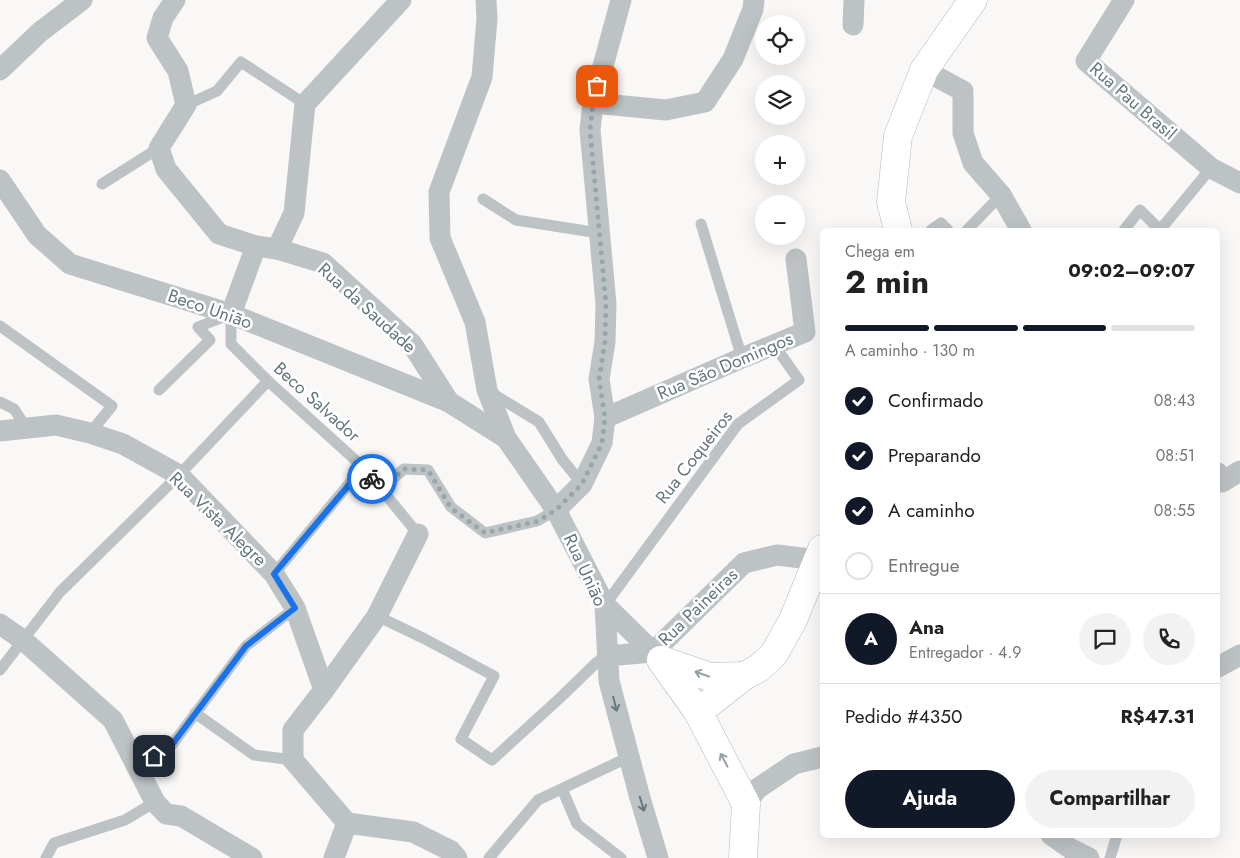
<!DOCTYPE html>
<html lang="pt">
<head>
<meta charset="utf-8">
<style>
  body { margin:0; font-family:Jost,sans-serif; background:#f2f2f2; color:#222; height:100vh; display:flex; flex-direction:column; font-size:19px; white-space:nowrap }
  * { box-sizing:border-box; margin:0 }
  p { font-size:16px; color:#767676 }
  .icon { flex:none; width:28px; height:28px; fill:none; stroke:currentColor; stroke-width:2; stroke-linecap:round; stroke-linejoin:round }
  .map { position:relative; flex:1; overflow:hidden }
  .side { position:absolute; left:820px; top:228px; width:400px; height:610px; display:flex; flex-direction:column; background:#fff; border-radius:8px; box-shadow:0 5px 20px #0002 }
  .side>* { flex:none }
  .buttons { position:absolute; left:755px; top:15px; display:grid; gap:10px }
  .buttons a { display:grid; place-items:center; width:50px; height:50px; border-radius:50%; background:#fff; box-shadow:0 5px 20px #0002; font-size:25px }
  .pin { position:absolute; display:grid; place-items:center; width:42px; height:42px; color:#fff; margin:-21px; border-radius:10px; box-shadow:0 2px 8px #0006 }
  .courier { position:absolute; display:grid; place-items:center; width:50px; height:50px; margin:-25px; border:4px solid #1a73e8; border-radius:50%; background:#fff; color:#222; box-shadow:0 1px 6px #0007 }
  .overview em { font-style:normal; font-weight:700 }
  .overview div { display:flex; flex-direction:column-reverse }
  .overview { display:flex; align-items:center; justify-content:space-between; height:85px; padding:0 25px }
  h1 { font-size:32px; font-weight:700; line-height:38px }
  .bar { display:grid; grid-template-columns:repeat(4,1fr); gap:8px 5px; align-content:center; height:60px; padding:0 25px }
  .bar i { height:6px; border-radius:4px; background:#e0e0e0 }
  .bar .selected { background:#111827 }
  .bar p { grid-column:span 4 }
  .line { display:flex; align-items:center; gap:12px; padding:0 25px; border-top:1px solid #e0e0e0 }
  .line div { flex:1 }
  .round { display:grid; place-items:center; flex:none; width:52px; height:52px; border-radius:26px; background:#f2f2f2 }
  ol { padding:0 25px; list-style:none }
  li { display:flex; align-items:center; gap:15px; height:55px }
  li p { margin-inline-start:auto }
  li .icon { padding:5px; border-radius:50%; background:#111827; color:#fff; stroke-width:4 }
  li:last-child { color:#767676 }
  li i { width:28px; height:28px; border:2px solid #e0e0e0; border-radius:50% }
  .cta { display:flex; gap:10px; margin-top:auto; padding:10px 25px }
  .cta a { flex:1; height:58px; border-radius:30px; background:#111827; color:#fff; font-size:20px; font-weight:700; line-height:58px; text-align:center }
  .cta a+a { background:#f2f2f2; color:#222 }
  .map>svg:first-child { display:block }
</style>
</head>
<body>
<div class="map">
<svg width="1240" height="858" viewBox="0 0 1240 858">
  <rect width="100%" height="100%" fill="#f9f8f6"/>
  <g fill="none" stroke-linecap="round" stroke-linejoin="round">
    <defs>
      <g id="secondary">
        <path d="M898 230 891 202 898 136 924 70 973 0"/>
        <path d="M661 660 698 712 746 804 743 858"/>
        <path d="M661 660 710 677 744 676"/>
        <path d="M698 712 744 676 759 668 774 654 793 620 822 549"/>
      </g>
    </defs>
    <use href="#secondary" stroke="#b2b9bc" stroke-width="29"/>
    <g stroke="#bdc3c5" stroke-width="11">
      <path d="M186 105 217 91 241 62 305 104"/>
      <path d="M102 184 159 148"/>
      <path d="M483 199 516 220 599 233"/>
      <path d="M701 224 742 358"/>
      <path d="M931 230 941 223 948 230"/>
      <path d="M967 230 1001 195"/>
      <path d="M1124 230 1140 210 1160 230"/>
      <path d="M1160 230 1211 168"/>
      <path d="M0 326 112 406 90 433"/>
      <path d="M159 390 210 340 198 327 231 314V344L268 381 363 467 418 534"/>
      <path d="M490 392 539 422 562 459 582 484"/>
      <path d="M0 402 14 409 26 427"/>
      <path d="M381 489 404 469 428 470 451 507 485 533 537 521 556 510"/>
      <path d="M274 574 363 467"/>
      <path d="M605 605 738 424 799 380 774 345"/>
      <path d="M377 616 425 639 494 676 461 739 492 760 561 697 596 663 607 656"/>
      <path d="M0 670 60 592 179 475 268 381"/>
      <path d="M195 713 254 755 293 760"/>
      <path d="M137 765 171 746 246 646 295 608"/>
      <path d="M562 789 577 824 621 858"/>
      <path d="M46 858 54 843 125 820 155 802"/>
      <path d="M489 858 538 800 629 757"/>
      <path d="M1110 858 1117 835"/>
    </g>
    <g stroke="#bdc3c5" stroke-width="21">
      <path d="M175 0 163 18 157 38 178 71 186 105 159 148 166 169 219 234 256 246 277 249 323 263 412 344 449 402"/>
      <path d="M486 0 487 19 482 77 439 192 440 238 475 322 487 390 506 438"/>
      <path d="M621 0 593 103 590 130 606 304 605 342 599 379 605 418 602 443 582 484 556 510 605 605 609 681 640 798 658 858"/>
      <path d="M1124 0 1086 61 1211 168 1240 183"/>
      <path d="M853 25 854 0"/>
      <path d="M0 70 40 32 82 0"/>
      <path d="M924 70 963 91V133L973 163 1001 195 1021 230"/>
      <path d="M593 103 666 110 705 102 733 59 753 9 754 0"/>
      <path d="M0 180 37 235 70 264 231 314 449 402 506 438 556 510"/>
      <path d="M277 249 294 213 305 104 401 0"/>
      <path d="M231 314 256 246"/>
      <path d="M605 418 742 358 805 332 796 259"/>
      <path d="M0 431 56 425 90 433 123 444 179 475 274 574 295 608 324 690"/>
      <path d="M1218 473 1222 482 1240 471"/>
      <path d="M418 534 377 616 324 690 293 730V760L347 823 413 832 451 851 457 858"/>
      <path d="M605 605 659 658"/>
      <path d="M0 624 23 640 113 720 155 802 166 814 181 816 252 858"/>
      <path d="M607 656 653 652 744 563 777 555 818 560"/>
      <path d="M1218 667 1240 655"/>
      <path d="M746 804 757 789 794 764 822 757"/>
      <path d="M1051 835 1071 849 1089 858"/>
      <path d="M334 858 347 823"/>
    </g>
    <use href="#secondary" stroke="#fff" stroke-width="28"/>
  </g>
  <defs><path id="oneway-shaft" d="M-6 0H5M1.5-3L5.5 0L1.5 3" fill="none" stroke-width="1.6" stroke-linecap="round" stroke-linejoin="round" transform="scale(1.25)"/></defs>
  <g stroke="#94a0a5">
    <use href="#oneway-shaft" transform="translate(702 674) rotate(-161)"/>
    <use href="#oneway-shaft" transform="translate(724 760) rotate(-118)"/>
  </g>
  <g stroke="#66787f">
    <use href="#oneway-shaft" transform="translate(615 704) rotate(76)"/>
    <use href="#oneway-shaft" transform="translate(642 804) rotate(73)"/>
  </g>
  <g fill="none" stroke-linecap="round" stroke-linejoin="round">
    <path stroke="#99a5a9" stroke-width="5" stroke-dasharray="0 9" d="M372 479 381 489 404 469 428 470 451 508 485 533 538 521 556 510 582 484 602 443 605 418 599 379 605 342 606 304 590 130 593 103 597 86"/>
    <path stroke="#1a73e8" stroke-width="6" d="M154 756 171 746 246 646 295 608 274 574 363 468 372 479"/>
  </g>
  <g text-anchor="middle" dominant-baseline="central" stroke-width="5" stroke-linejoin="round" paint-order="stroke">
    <g font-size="18" fill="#66787f" stroke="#fff">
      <text transform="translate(1133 101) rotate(41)">Rua Pau Brasil</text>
      <text transform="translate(367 308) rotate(42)">Rua da Saudade</text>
      <text transform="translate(210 309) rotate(19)">Beco União</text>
      <text transform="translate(725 366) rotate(-23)">Rua São Domingos</text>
      <text transform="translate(317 402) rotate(42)">Beco Salvador</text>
      <text transform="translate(694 457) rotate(-52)">Rua Coqueiros</text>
      <text transform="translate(218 519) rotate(44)">Rua Vista Alegre</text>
      <text transform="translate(585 570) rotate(65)">Rua União</text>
      <text transform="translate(698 607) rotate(-44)">Rua Paineiras</text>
    </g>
  </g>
</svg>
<div class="buttons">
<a><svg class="icon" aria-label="locate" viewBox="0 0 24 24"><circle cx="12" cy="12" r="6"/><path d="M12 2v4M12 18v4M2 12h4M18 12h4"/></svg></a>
<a><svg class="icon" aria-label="layers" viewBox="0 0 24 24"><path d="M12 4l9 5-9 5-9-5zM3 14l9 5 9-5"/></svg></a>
<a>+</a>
<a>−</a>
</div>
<div class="pin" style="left:597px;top:86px;background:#ea580c"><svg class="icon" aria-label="bag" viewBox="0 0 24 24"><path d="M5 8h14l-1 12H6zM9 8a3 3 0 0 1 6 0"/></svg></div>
<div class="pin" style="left:154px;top:756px;background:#1f2937"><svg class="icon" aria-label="home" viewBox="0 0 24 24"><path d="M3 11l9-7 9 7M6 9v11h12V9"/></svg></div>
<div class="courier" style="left:372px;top:479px"><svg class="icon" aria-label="bike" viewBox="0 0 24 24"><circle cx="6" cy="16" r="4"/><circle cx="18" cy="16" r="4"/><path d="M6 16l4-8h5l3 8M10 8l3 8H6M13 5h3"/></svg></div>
<section class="side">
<div class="overview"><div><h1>2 min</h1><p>Chega em</p></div><em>09:02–09:07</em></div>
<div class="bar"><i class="selected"></i><i class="selected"></i><i class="selected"></i><i></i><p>A caminho · 130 m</p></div>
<ol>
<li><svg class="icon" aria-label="check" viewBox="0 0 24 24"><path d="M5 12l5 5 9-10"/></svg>Confirmado<p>08:43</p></li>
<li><svg class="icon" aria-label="check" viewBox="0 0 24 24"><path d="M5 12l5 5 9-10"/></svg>Preparando<p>08:51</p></li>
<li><svg class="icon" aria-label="check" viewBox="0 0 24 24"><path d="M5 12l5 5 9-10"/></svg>A caminho<p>08:55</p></li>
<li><i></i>Entregue</li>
</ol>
<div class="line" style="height:90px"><b class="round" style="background:#111827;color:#fff">A</b><div><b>Ana</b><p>Entregador · 4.9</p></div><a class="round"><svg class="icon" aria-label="chat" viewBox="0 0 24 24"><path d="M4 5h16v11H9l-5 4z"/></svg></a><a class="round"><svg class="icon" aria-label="phone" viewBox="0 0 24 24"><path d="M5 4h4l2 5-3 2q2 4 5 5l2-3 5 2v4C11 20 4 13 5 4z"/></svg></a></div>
<div class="line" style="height:65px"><div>Pedido #4350</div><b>R$47.31</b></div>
<div class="cta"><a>Ajuda</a><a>Compartilhar</a></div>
</section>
</div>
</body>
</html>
